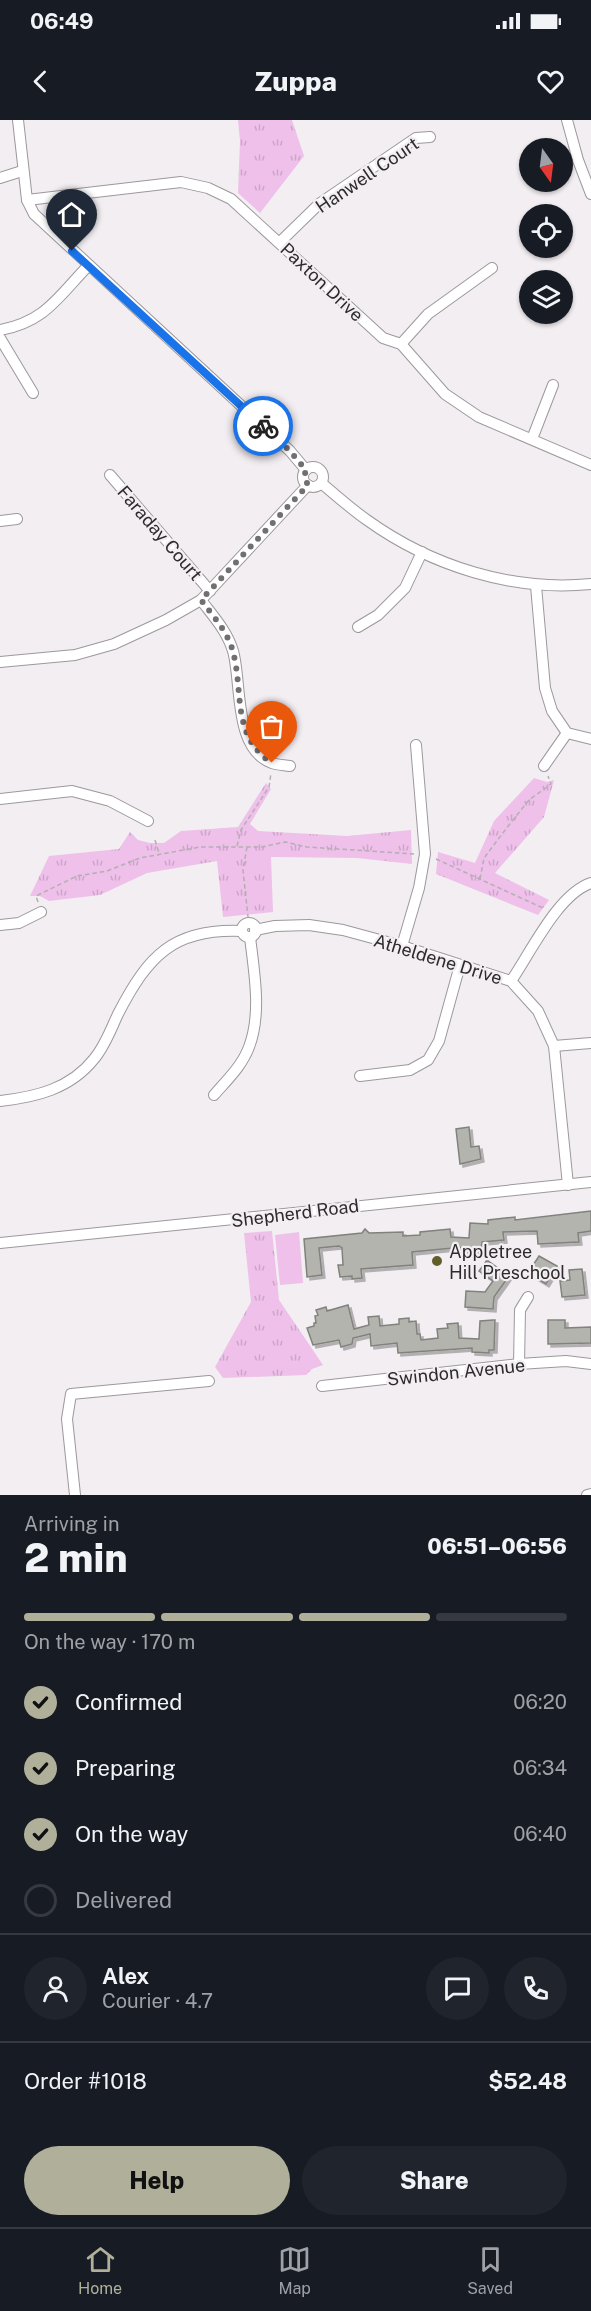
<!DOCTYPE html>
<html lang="en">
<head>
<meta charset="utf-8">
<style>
  body { margin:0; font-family:"Public Sans",sans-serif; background:#20242c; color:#f1f3f6; height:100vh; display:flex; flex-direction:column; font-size:22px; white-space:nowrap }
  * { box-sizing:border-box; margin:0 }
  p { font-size:20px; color:#9ea1a6 }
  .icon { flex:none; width:33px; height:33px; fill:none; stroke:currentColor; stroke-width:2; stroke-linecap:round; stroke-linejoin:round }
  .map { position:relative; height:1375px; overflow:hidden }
  .sheet { display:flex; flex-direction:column; background:#171b24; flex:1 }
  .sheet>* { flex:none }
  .needle { width:39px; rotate:166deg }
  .buttons { position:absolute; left:519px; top:18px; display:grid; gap:12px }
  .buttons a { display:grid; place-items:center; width:54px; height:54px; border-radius:50%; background:#171b24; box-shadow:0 2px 4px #0004; font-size:30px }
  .pin { position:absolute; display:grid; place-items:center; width:51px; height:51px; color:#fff; margin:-62px -26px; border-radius:50% 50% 50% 0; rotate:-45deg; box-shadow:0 0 6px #0007 }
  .pin .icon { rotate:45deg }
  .courier { position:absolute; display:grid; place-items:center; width:60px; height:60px; margin:-30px; border:4px solid #1a73e8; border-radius:50%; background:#fff; color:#222; box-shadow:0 2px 8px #0007 }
  .summary em { font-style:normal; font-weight:800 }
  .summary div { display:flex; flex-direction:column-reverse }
  .summary { display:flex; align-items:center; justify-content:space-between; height:102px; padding:0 24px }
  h1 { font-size:39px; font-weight:800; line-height:45px }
  .bar { display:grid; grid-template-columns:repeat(4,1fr); gap:9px 6px; align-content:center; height:72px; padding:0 24px }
  .bar i { height:8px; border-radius:4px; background:#363941 }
  .bar .selected { background:#b0b09a }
  .bar p { grid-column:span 4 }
  .line { display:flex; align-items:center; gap:15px; padding:0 24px; border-top:2px solid #363941 }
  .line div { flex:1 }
  .round { display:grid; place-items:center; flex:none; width:63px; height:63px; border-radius:32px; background:#20242c }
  ol { padding:0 24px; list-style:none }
  li { display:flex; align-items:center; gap:18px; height:66px }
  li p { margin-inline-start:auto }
  li .icon { padding:6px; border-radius:50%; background:#b0b09a; color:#111; stroke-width:4 }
  li:last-child { color:#9ea1a6 }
  li i { width:33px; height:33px; border:3px solid #363941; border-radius:50% }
  .action { display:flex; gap:12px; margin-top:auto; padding:12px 24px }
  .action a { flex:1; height:69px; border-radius:36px; background:#b0b09a; color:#111; font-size:24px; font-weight:800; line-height:69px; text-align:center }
  .action a+a { background:#20242c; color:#f1f3f6 }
  .status { display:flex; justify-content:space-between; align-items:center; height:42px; padding:0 30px; background:#171b24; direction:ltr }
  .status svg { height:16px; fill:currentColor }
  header { display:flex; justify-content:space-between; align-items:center; height:78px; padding:0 24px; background:#171b24; font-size:27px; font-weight:800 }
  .menu { display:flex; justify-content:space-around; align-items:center; height:84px; border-top:2px solid #363941; background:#171b24; font-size:16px; color:#9ea1a6 }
  .menu a { display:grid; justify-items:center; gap:3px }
  .menu .selected { color:#b0b09a }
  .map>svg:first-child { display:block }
</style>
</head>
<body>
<div class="status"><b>06:49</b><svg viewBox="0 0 49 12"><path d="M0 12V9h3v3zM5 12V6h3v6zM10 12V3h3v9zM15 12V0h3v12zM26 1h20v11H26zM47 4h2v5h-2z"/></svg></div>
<header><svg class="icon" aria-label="back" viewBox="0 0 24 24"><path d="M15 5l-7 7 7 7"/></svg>Zuppa<svg class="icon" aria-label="heart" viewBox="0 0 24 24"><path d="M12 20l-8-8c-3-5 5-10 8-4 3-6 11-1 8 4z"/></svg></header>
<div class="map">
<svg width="591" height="1375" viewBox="0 0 591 1375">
  <defs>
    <pattern id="park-tufts" width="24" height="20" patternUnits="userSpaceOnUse" patternTransform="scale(1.5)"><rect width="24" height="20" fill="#eec0ea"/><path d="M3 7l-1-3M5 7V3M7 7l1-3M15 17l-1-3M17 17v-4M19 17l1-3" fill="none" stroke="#cca5c9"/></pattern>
    <filter id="shadow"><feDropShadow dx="3" dy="3" stdDeviation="0" flood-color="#0004"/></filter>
  </defs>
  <rect width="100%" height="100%" fill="#f3eef2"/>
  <path fill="#eec0ea" d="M299 1112 303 1163 280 1165 275 1115Z"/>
  <g fill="url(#park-tufts)">
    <path d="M238 0H292L304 36 260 93 238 73 240 21Z"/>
    <path d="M534 658 547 662 554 660 544 697 495 753 549 780 538 795 436 754 438 732 475 743 494 701Z"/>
    <path d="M266 663 271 669 250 704 258 711 347 716 411 710 412 744 357 738 271 737 273 792 223 797 217 741 147 753 100 775 49 781 40 776H30L49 736 119 729 130 712 138 720 150 723H164L181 711 238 707Z"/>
    <path d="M272 1111 279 1180 323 1245 312 1249 306 1255 223 1258 215 1247 251 1182 244 1113Z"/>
  </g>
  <g fill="#b4b4af" stroke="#82827d" stroke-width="1.5" filter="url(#shadow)">
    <path d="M469 1007 471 1027 479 1026 481 1039 460 1044 456 1009Z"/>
    <path d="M591 1091V1111L578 1113 579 1122 538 1124 537 1111 503 1112 504 1120 482 1122 481 1133 462 1132 463 1127 412 1132 413 1145 361 1149 362 1158 352 1159V1156L340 1157 338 1145H343L342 1128 339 1126 319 1128 322 1155 307 1157 304 1119 362 1113 365 1109 369 1113 403 1112V1116L420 1115V1112L450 1109 451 1117 469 1118 470 1103 488 1104V1100L515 1097V1100Z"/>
    <path d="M539 1136 557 1146 546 1164 528 1153Z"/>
    <path d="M487 1140 509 1156 494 1177 493 1189 465 1187 466 1171 485 1172 493 1161 479 1151Z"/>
    <path d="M582 1149 585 1175 562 1177 560 1161 570 1160 569 1150Z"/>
    <path d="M348 1185 354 1209 369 1205 368 1197 379 1196 380 1206 399 1204V1199L409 1198V1202L416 1201 417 1214H420L421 1220 438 1218 437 1209 448 1208 447 1204 458 1203 459 1218 479 1219 480 1201 493 1200H495L494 1230H489V1233L472 1232V1228L398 1233 397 1223 371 1226 370 1214 353 1218 352 1224 341 1227 339 1220 313 1225 307 1208 314 1206V1203H316L315 1196 318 1195 316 1190 326 1187 327 1191Z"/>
    <path d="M548 1200H565V1208L591 1207V1223L548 1224Z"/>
  </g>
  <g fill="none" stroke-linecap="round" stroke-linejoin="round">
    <defs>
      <g id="street">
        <path d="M18 0 27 80 34 94 290 331 306 350"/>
        <path d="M567 0 578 40 591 74"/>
        <path d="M0 58 22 51"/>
        <path d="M27 80 181 62 208 68 231 79 383 218 401 224 445 274 479 297 591 345"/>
        <path d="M280 122 319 84 416 18 430 17"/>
        <path d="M0 210C45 202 58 177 88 146"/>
        <path d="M0 218 33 273"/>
        <path d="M401 224 428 194 492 148"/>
        <path d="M532 319 553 265"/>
        <circle cx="313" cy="357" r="10"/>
        <path d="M110 355 210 471"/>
        <path d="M321 363C336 375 351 389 367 400 431 446 513 472 591 464"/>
        <path d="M0 401 17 399"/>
        <path d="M536 466 545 568 552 591 567 613 591 619"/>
        <path d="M201 480C213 496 227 511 233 531 242 562 233 629 272 643 277 645 284 645 290 646"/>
        <path d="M358 507 378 495 405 468 422 432"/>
        <path d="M0 542 75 535 114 524 166 500 201 480 308 365"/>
        <path d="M544 646 567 613"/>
        <path d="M0 679 72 671 110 681 148 701"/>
        <circle cx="249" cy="810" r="7"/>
        <path d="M0 805 19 803 41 792"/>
        <path d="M255 810 275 806 309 805 343 810 402 826 511 861 538 891 554 926 568 1065"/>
        <path d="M402 826 419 768 425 734 416 625"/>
        <path d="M511 861C531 832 558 774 591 763"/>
        <path d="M554 926 591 923"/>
        <path d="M360 956 410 950 428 940 439 921 460 845"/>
        <path d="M214 975C227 960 242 946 249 927 262 893 254 852 250 817"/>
        <path d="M0 981C36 977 70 969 94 939 105 926 111 909 118 894 148 836 173 808 242 811"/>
        <path d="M0 1123C197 1104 394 1082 591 1062"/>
        <path d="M519 1244 520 1190 528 1177"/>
        <path d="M322 1266 519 1244 566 1241 591 1244"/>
        <path d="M75 1375 67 1299 71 1274 209 1261"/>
        <path d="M587 1375 591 1374"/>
      </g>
    </defs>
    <use href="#street" stroke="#9c989c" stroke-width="12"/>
    <g stroke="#b3afb2" stroke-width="1.5" stroke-dasharray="4.5 3" stroke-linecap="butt">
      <path d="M155 720 159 733"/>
      <path d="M237 726 241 710 269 667 271 653"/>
      <path d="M247 727 243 750 248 797"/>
      <path d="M436 739 543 788"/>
      <path d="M480 759 484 738 509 705 529 680 551 664 548 656"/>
      <path d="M38 782 36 776 77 756 107 751 140 738 200 727H262L285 722 307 727 414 734"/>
    </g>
    <use href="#street" stroke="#fff" stroke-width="10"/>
  </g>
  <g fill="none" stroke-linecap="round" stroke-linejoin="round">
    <path stroke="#726f71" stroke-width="6" stroke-dasharray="0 10.8" d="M263 306 290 331 306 350 304 357 308 365 201 480C213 496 228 512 233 532 244 573 231 616 272 643"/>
    <path stroke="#1a73e8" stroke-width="8" d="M72 131 263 306"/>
  </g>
  <circle fill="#615e2a" stroke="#f3eef2" stroke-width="2" cx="437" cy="1141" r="6"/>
  <g text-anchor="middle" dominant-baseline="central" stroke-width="4.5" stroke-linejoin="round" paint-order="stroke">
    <g font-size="18" fill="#2d2b2c" stroke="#f3eef2">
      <text transform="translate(367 55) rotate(-34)">Hanwell Court</text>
      <text transform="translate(322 162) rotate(43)">Paxton Drive</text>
      <text transform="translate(160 413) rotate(49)">Faraday Court</text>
      <text transform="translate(438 839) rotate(17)">Atheldene Drive</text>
      <text transform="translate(295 1093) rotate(-7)">Shepherd Road</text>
      <text transform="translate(456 1252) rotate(-6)">Swindon Avenue</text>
    </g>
    <g font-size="18" fill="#2d2b2c" stroke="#f3eef2" text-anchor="start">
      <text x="449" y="1131">Appletree<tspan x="449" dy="21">Hill Preschool</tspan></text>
    </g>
  </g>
</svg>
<div class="buttons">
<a><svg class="needle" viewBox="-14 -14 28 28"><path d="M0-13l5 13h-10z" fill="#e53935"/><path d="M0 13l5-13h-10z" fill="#9ea1a6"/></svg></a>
<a><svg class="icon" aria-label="locate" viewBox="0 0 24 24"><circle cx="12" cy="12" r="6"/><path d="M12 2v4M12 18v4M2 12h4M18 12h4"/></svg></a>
<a><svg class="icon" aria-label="layers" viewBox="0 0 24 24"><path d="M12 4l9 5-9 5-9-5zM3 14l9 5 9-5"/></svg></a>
</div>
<div class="pin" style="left:272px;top:643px;background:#ea580c"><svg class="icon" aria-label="bag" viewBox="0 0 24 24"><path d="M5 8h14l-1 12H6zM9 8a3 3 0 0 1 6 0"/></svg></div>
<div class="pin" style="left:72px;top:131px;background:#1f2937"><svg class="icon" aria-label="home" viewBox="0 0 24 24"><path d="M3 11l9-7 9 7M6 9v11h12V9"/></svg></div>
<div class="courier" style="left:263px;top:306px"><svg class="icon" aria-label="bike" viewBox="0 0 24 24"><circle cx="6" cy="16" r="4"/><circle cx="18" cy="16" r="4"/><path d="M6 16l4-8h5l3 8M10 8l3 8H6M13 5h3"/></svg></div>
</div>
<section class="sheet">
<div class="summary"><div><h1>2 min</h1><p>Arriving in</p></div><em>06:51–06:56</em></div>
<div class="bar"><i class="selected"></i><i class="selected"></i><i class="selected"></i><i></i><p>On the way · 170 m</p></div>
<ol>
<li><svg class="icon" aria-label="check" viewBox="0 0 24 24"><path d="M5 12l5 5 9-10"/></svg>Confirmed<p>06:20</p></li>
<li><svg class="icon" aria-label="check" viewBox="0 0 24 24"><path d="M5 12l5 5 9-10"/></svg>Preparing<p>06:34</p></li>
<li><svg class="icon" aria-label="check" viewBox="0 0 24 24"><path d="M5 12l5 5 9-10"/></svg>On the way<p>06:40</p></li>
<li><i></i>Delivered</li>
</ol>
<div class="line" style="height:108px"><a class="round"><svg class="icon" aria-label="person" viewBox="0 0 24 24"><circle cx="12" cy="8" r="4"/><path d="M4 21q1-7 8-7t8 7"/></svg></a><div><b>Alex</b><p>Courier · 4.7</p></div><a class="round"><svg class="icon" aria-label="chat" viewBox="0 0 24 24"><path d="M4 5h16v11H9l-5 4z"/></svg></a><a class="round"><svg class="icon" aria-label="phone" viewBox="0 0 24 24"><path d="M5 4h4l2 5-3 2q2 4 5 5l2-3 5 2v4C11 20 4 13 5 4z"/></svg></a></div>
<div class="line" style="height:78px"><div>Order #1018</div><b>$52.48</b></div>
<div class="action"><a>Help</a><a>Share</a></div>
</section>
<nav class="menu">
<a class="selected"><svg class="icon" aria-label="home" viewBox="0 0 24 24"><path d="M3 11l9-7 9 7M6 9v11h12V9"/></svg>Home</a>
<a><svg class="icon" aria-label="map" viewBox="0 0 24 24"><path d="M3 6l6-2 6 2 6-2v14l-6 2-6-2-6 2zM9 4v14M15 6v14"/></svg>Map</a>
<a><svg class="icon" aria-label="saved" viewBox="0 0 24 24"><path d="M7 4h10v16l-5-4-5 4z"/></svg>Saved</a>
</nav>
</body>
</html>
